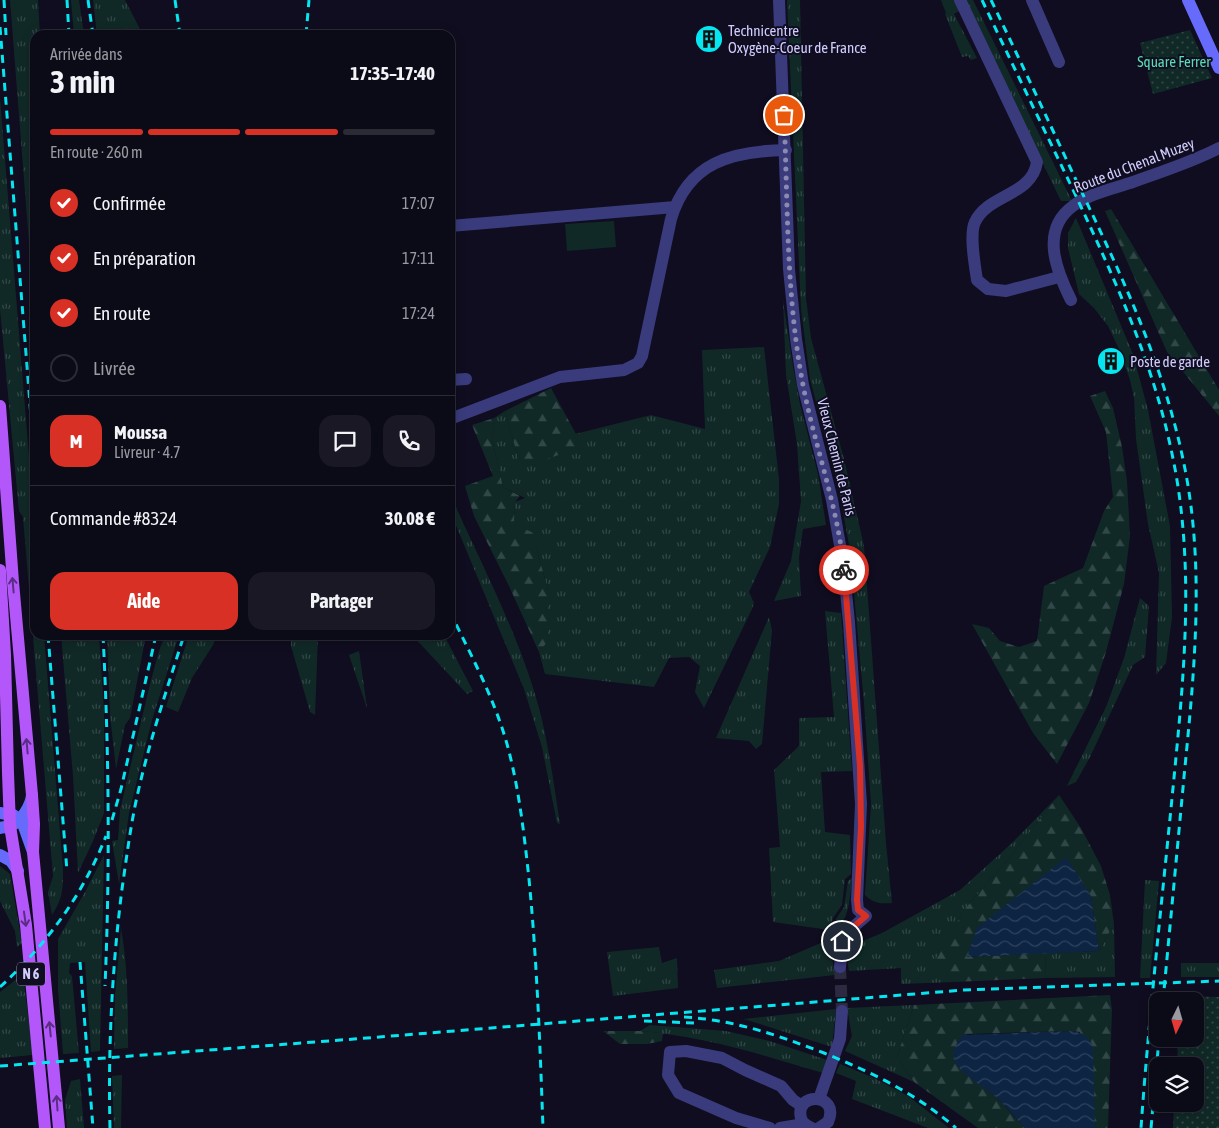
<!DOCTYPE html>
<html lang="fr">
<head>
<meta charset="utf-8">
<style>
  body { margin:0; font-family:"Asap Condensed",sans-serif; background:#191824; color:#f1f3f6; height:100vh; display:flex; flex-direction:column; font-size:19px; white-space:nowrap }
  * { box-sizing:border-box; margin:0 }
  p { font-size:16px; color:#9a9aa1 }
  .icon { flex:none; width:28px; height:28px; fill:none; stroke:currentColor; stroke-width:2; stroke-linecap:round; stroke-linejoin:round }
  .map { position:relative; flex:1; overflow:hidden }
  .details { position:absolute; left:30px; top:30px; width:425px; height:610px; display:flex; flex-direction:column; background:#0b0a17; border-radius:15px; box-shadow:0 2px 12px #0003,0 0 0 1px #2b2b36 }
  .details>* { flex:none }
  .needle { width:32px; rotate:185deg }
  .fabs { position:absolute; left:1149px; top:992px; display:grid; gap:10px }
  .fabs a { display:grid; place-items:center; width:55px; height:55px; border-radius:10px; background:#0b0a17; box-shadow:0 2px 12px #0003,0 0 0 1px #2b2b36; font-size:25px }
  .pin { position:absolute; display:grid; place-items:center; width:42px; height:42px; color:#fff; margin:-21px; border:2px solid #fff; border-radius:50%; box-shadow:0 1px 5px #0007 }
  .courier { position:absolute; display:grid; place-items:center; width:50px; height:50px; margin:-25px; border:4px solid #d93025; border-radius:50%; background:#fff; color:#222; box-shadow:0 1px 6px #0007 }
  .headline em { font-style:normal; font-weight:700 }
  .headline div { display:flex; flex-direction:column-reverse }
  .headline { display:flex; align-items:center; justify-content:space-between; height:85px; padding:0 20px }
  h1 { font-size:32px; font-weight:700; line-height:38px }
  .bar { display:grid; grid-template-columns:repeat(4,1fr); gap:8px 5px; align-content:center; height:60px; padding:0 20px }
  .bar i { height:6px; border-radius:4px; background:#2b2b36 }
  .bar .selected { background:#d93025 }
  .bar p { grid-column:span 4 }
  .line { display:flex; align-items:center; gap:12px; padding:0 20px; border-top:1px solid #2b2b36 }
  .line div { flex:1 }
  .round { display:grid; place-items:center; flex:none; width:52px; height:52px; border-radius:15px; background:#191824 }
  ol { padding:0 20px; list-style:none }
  li { display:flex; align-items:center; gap:15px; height:55px }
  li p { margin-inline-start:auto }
  li .icon { padding:5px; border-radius:50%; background:#d93025; color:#fff; stroke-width:4 }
  li:last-child { color:#9a9aa1 }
  li i { width:28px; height:28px; border:2px solid #2b2b36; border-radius:50% }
  .cta { display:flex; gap:10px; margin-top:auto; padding:10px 20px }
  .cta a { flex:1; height:58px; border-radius:15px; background:#d93025; color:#fff; font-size:20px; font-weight:700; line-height:58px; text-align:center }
  .cta a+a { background:#191824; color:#f1f3f6 }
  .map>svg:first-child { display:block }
</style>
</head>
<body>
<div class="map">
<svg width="1219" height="1128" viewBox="0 0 1219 1128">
  <defs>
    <pattern id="grass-tufts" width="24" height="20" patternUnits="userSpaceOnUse" patternTransform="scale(1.25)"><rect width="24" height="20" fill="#102927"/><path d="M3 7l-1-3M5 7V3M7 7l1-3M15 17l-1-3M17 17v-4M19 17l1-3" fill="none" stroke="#324747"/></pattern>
    <pattern id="forest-firs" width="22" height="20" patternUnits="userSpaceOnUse" patternTransform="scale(1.25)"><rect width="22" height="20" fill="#102927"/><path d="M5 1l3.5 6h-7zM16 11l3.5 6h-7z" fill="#324747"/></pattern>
    <pattern id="park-dots" width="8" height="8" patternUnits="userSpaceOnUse" patternTransform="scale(1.25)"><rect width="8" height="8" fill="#102927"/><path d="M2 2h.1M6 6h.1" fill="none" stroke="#324747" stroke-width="1.8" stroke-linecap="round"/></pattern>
    <pattern id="water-waves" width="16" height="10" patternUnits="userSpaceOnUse" patternTransform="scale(1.25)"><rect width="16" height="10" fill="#0d2543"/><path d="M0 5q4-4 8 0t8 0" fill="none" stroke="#2f435f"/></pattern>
  </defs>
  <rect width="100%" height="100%" fill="#0f0d1f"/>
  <g fill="url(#grass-tufts)">
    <path d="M10 0H38L40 35H35V320Z"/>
    <path d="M71 0H79L84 35H74Z"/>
    <path d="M93 0H125L143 35H97Z"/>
    <path d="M787 0H800L806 298 811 338 844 459 864 546 886 843 892 903C880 904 873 903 865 895L871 804 864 703 850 550 838 485 810 379 801 309Z"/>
    <path d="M941 0H954L959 11 954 14 977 58 971 60 968 56 962 57 945 14 946 13Z"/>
    <path d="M964 0H973L1072 201H1061Z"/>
    <path d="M0 98 35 531V635H44L63 869C63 889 63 898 52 915L48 892 53 876 23 517 19 511 0 309Z"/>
    <path d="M1076 218 1133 354 1148 410 1170 526 1172 617 1166 663 1156 675 1159 573 1148 524 1136 439 1134 398 1130 380 1119 349 1108 326 1094 308 1079 294 1068 248V233Z"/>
    <path d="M783 300 793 366 800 404 818 474 826 525 803 529 799 557 801 596 774 601 791 561 801 501 797 444 786 375Z"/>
    <path d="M764 347 779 479V504L770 547 749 592 754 603 752 609 704 708 695 692 700 666 689 657 669 658 654 687 545 674 539 652 547 641 548 590 536 546 514 524 515 502 525 498 503 487 492 439 494 418 505 411 519 461 582 446 575 434 651 415 705 429 702 350Z"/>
    <path d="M450 494C481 564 519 634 539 708 549 746 554 786 560 824L557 823 542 747 524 689 450 511Z"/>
    <path d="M1140 598 1149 606 1145 657 1133 665 1090 757 1076 782 1067 786 1106 707 1124 658Z"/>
    <path d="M825 611 841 613 852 771 821 772 825 832 850 835 851 874 845 879 842 905 833 918 830 930 773 922 769 848 780 847 774 770 799 746V718L834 717Z"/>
    <path d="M769 617 772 630 762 744 756 749 749 741 716 738Z"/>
    <path d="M61 635H99L104 710V813L93 841 78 873 73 776Z"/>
    <path d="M107 635H146L130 718 125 725 116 769 110 715Z"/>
    <path d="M165 635H179L152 720 129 813 119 884 112 841 118 840 120 810 150 684 159 651Z"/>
    <path d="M189 635H217L213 645 192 678 178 712 166 707Z"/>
    <path d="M291 635H318L315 715 310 712 291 646Z"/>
    <path d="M412 635H444L473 691 467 694Z"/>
    <path d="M359 651 367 708 349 655Z"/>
    <path d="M1059 795 1010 857 964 910 935 962 954 982 901 984V968L849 971 847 959 851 946 882 933 960 890 1012 843Z"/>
    <path d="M104 855 100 1051 91 1052 85 962 70 963 69 973 72 976 79 1053 63 1054 58 989V939L85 892Z"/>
    <path d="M0 866 10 874 22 943 17 947 15 931 0 901Z"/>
    <path d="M852 878C850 895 850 923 833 930L836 919 844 907 848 881Z"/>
    <path d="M1145 880 1159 881 1150 978H1140Z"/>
    <path d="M1114 924 1115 977 1046 978 1045 953 1099 951Z"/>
    <path d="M121 928C128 969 128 1007 128 1048L114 1049 115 997Z"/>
    <path d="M823 942 830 946 835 975 717 988 714 970 779 961Z"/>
    <path d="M659 947 662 963 677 958 678 988 613 996 607 952Z"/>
    <rect x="1181" y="963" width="38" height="14"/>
    <path d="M23 974 33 1055 0 1058V992Z"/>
    <path d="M914 1005 897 1057 914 1082 845 1051 852 1036 847 1008Z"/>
    <path d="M836 1009 832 1047 744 1019Z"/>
    <path d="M650 1025 726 1031 770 1041 827 1060 823 1073C763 1055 703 1036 640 1031Z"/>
    <path d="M840 1064 874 1078 908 1096 949 1128H928L852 1099 856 1081 836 1073Z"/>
    <path d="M122 1075 121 1128H114L112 1076Z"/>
    <path d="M80 1079 84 1128H67L65 1100 71 1081Z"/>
  </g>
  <g fill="url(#forest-firs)">
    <path d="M1111 209 1219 390V416L1167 352 1105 211Z"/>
    <path d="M551 388 583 447 528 465 519 461 505 411Z"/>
    <path d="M1105 391 1113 408 1122 447 1127 481 1130 536 1124 584 1106 652 1089 703 1057 764 1033 733 972 624 989 628 1000 641 1019 647 1037 641 1044 586 1083 568 1104 511 1113 497 1106 432 1090 396Z"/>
    <path d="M494 418 492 439 503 487 520 496 515 502 514 524 540 536 536 546 548 590V641L539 652 509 586 474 516 465 486 493 476 472 425Z"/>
    <path d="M1059 795 1081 828 1101 866 1110 895 1114 924 1099 951 1091 896 967 957 1045 953 1046 978 954 982 934 962 964 910 1010 857Z"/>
    <path d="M1110 995 1112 1010 1108 1128H1094L1080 1032 1073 1031 967 1034 962 1070 998 1099 1025 1128H978L914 1082 897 1057 914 1005Z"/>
    <path d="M603 1031H640L663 1033 662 1041 647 1044H620Z"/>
  </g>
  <g fill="url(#park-dots)">
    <path d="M1190 30 1212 78 1153 94 1140 43Z"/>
    <path d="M1181 996 1219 997V1128H1173L1174 1104H1195V1066H1177L1178 1039H1195V1001H1181Z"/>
  </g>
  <path fill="#102927" d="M614 221 616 247 567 251 565 224Z"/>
  <g fill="url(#water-waves)">
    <path d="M1066 857 1091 896 1099 951 967 957 977 928Z"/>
    <path d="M1073 1031C1083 1033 1090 1038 1093 1047L1095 1128H1025C1016 1118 1007 1108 998 1099 987 1088 959 1074 954 1060 952 1052 957 1040 963 1035Z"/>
  </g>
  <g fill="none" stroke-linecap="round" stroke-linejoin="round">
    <path stroke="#2c2a40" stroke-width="12" stroke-dasharray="12 6" stroke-linecap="butt" d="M840 967 842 1011"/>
    <g stroke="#393b7d" stroke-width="12">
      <path d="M779 0 789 269 796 339 803 385 832 500 843 562 849 622 861 804 857 900 858 910 866 916 843 936 840 967"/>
      <path d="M960 0 1037 162C1032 196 988 194 975 222 969 234 975 266 977 280L988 289 1006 291 1059 277"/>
      <path d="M1032 0 1059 62"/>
      <path d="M450 226 675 207"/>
      <path d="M1071 300C1056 270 1040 230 1073 206 1089 194 1111 189 1130 183 1160 172 1190 163 1219 148"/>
      <path d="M450 380 466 379"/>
      <path d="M450 419 560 377 624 370 638 363 642 356 671 219C688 162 732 151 786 150"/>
      <path d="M819 1099 840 1039 842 1011"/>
      <path d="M770 1128 736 1118 679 1093 668 1075 670 1052 686 1051 722 1058 745 1070 781 1086 793 1100 802 1106"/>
      <path d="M780 1128 804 1124"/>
      <path d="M812 1128C807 1126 802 1123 801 1118 794 1091 841 1093 828 1122L819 1128"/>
    </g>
    <g stroke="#676bfb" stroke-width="12">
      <path d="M1188 0 1219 68"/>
      <path d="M0 813 13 815 22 821 33 852"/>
      <path d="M0 828C4 827 9 827 12 825 22 821 31 805 32 795"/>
      <path d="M0 855 11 861 18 871"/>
    </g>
    <g stroke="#b457fa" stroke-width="12">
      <path d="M0 406 13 582 32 795 34 824 33 852 59 1128"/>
      <path d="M0 570 5 655 8 773 10 826 26 925 45 1128"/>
    </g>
    <g stroke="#06e6f0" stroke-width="3" stroke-dasharray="8 6" stroke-linecap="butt">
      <path d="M4 0 6 35"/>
      <path d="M67 0 69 35"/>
      <path d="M88 0 93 35"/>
      <path d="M175 0 180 35"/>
      <path d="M982 0C1013 66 1045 131 1076 196 1114 278 1152 360 1171 449 1196 562 1184 675 1173 788 1162 901 1149 1015 1141 1128"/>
      <path d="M991 0C1020 60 1048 120 1076 180 1121 274 1165 366 1185 469 1205 571 1194 674 1184 777 1177 852 1170 926 1163 1001"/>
      <path d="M0 27 35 467"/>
      <path d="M306 35 309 0"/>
      <path d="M450 612C471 655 494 698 507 744 519 788 524 833 529 879 537 962 540 1045 543 1128"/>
      <path d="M48 635 67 871"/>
      <path d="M103 635C109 752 110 869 105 986"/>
      <path d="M112 820 121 789 156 635"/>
      <path d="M80 962 93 1128"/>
      <path d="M0 987C46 945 83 895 106 836"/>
      <path d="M684 1017C735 1020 777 1035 824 1053 873 1073 915 1093 956 1128"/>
      <path d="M644 1021 694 1023"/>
      <path d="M0 1066 354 1039 964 990 1219 981"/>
      <path d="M110 1128C108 1048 112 968 122 889 127 855 131 821 139 788 151 736 168 686 184 635"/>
      <path d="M1151 1128 1159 1039"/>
    </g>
  </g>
  <defs><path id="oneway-shaft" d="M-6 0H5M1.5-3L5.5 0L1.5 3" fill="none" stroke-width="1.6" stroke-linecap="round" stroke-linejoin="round" transform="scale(1.25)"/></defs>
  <g stroke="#592e82">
    <use href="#oneway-shaft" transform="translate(13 585) rotate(-95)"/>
    <use href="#oneway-shaft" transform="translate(27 746) rotate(-95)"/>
    <use href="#oneway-shaft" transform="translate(25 919) rotate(82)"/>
    <use href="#oneway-shaft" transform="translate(50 1029) rotate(-96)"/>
    <use href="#oneway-shaft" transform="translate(57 1103) rotate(-94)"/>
  </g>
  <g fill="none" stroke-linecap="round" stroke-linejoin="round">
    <path stroke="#8c8ab0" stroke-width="5" stroke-dasharray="0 9" d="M784 115C788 205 786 296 803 385 815 447 838 507 844 570"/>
    <path stroke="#d93025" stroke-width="6" d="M842 941 843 936 866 916 858 910 857 900 861 827 860 766 844 570"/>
  </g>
  <defs>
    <symbol id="building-disc" viewBox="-11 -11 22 22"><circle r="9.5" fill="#06e6f0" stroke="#0f0d1f"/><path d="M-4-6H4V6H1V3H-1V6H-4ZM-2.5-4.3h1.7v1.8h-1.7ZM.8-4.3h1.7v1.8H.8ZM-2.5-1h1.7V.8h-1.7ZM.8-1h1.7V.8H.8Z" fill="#111"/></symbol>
  </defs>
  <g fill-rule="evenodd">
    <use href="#building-disc" x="693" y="23" width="32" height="32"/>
    <use href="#building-disc" x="1095" y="345" width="32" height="32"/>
  </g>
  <g text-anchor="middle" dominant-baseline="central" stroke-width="4" stroke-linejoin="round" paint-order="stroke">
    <rect fill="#0f0d1f" stroke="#9693bb" stroke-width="1" x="17" y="962.5" width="28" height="23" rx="4"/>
    <g font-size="14" font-weight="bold" fill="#d0cdfe">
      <text x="31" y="974">N 6</text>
    </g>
    <g font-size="15" fill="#d0cdfe" stroke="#0f0d1f" text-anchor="start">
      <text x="728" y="30">Technicentre<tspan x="728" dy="17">Oxygène-Coeur de France</tspan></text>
      <text x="1130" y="361">Poste de garde</text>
    </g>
    <g font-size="15" fill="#5bdbb4" stroke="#0f0d1f">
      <text x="1174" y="61">Square Ferrer</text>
    </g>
    <g font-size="15" fill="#d0cdfe" stroke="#0f0d1f">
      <text transform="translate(1134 165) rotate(-21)">Route du Chenal Muzey</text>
      <text transform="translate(837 457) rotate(76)">Vieux Chemin de Paris</text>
    </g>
  </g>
</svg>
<div class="fabs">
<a><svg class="needle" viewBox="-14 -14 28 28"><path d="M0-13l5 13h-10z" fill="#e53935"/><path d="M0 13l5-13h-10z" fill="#9a9aa1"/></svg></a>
<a><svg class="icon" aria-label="layers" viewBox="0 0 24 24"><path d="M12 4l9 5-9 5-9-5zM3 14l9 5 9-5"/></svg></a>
</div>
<div class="pin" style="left:784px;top:115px;background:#ea580c"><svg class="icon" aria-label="bag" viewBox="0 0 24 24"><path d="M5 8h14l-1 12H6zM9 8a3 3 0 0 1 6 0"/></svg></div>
<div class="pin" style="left:842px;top:941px;background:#1f2937"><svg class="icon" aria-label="home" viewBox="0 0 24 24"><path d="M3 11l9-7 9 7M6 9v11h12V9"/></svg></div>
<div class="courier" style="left:844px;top:570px"><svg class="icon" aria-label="bike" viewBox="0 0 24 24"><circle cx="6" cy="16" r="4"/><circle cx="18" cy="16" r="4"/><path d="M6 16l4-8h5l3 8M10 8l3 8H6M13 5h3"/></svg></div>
<section class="details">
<div class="headline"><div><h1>3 min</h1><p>Arrivée dans</p></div><em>17:35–17:40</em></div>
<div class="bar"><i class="selected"></i><i class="selected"></i><i class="selected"></i><i></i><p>En route · 260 m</p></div>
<ol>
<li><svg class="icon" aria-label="check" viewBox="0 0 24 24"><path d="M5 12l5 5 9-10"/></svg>Confirmée<p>17:07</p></li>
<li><svg class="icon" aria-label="check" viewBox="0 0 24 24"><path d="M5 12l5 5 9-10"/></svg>En préparation<p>17:11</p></li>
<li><svg class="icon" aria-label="check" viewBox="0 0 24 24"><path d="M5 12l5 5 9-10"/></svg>En route<p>17:24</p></li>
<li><i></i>Livrée</li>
</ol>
<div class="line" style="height:90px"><b class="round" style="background:#d93025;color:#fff">M</b><div><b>Moussa</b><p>Livreur · 4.7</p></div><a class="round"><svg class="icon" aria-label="chat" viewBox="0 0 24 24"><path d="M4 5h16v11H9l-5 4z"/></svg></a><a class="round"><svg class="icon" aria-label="phone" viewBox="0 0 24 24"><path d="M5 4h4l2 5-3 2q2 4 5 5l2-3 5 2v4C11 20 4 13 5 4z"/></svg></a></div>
<div class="line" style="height:65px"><div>Commande #8324</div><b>30.08 €</b></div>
<div class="cta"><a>Aide</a><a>Partager</a></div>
</section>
</div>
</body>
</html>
